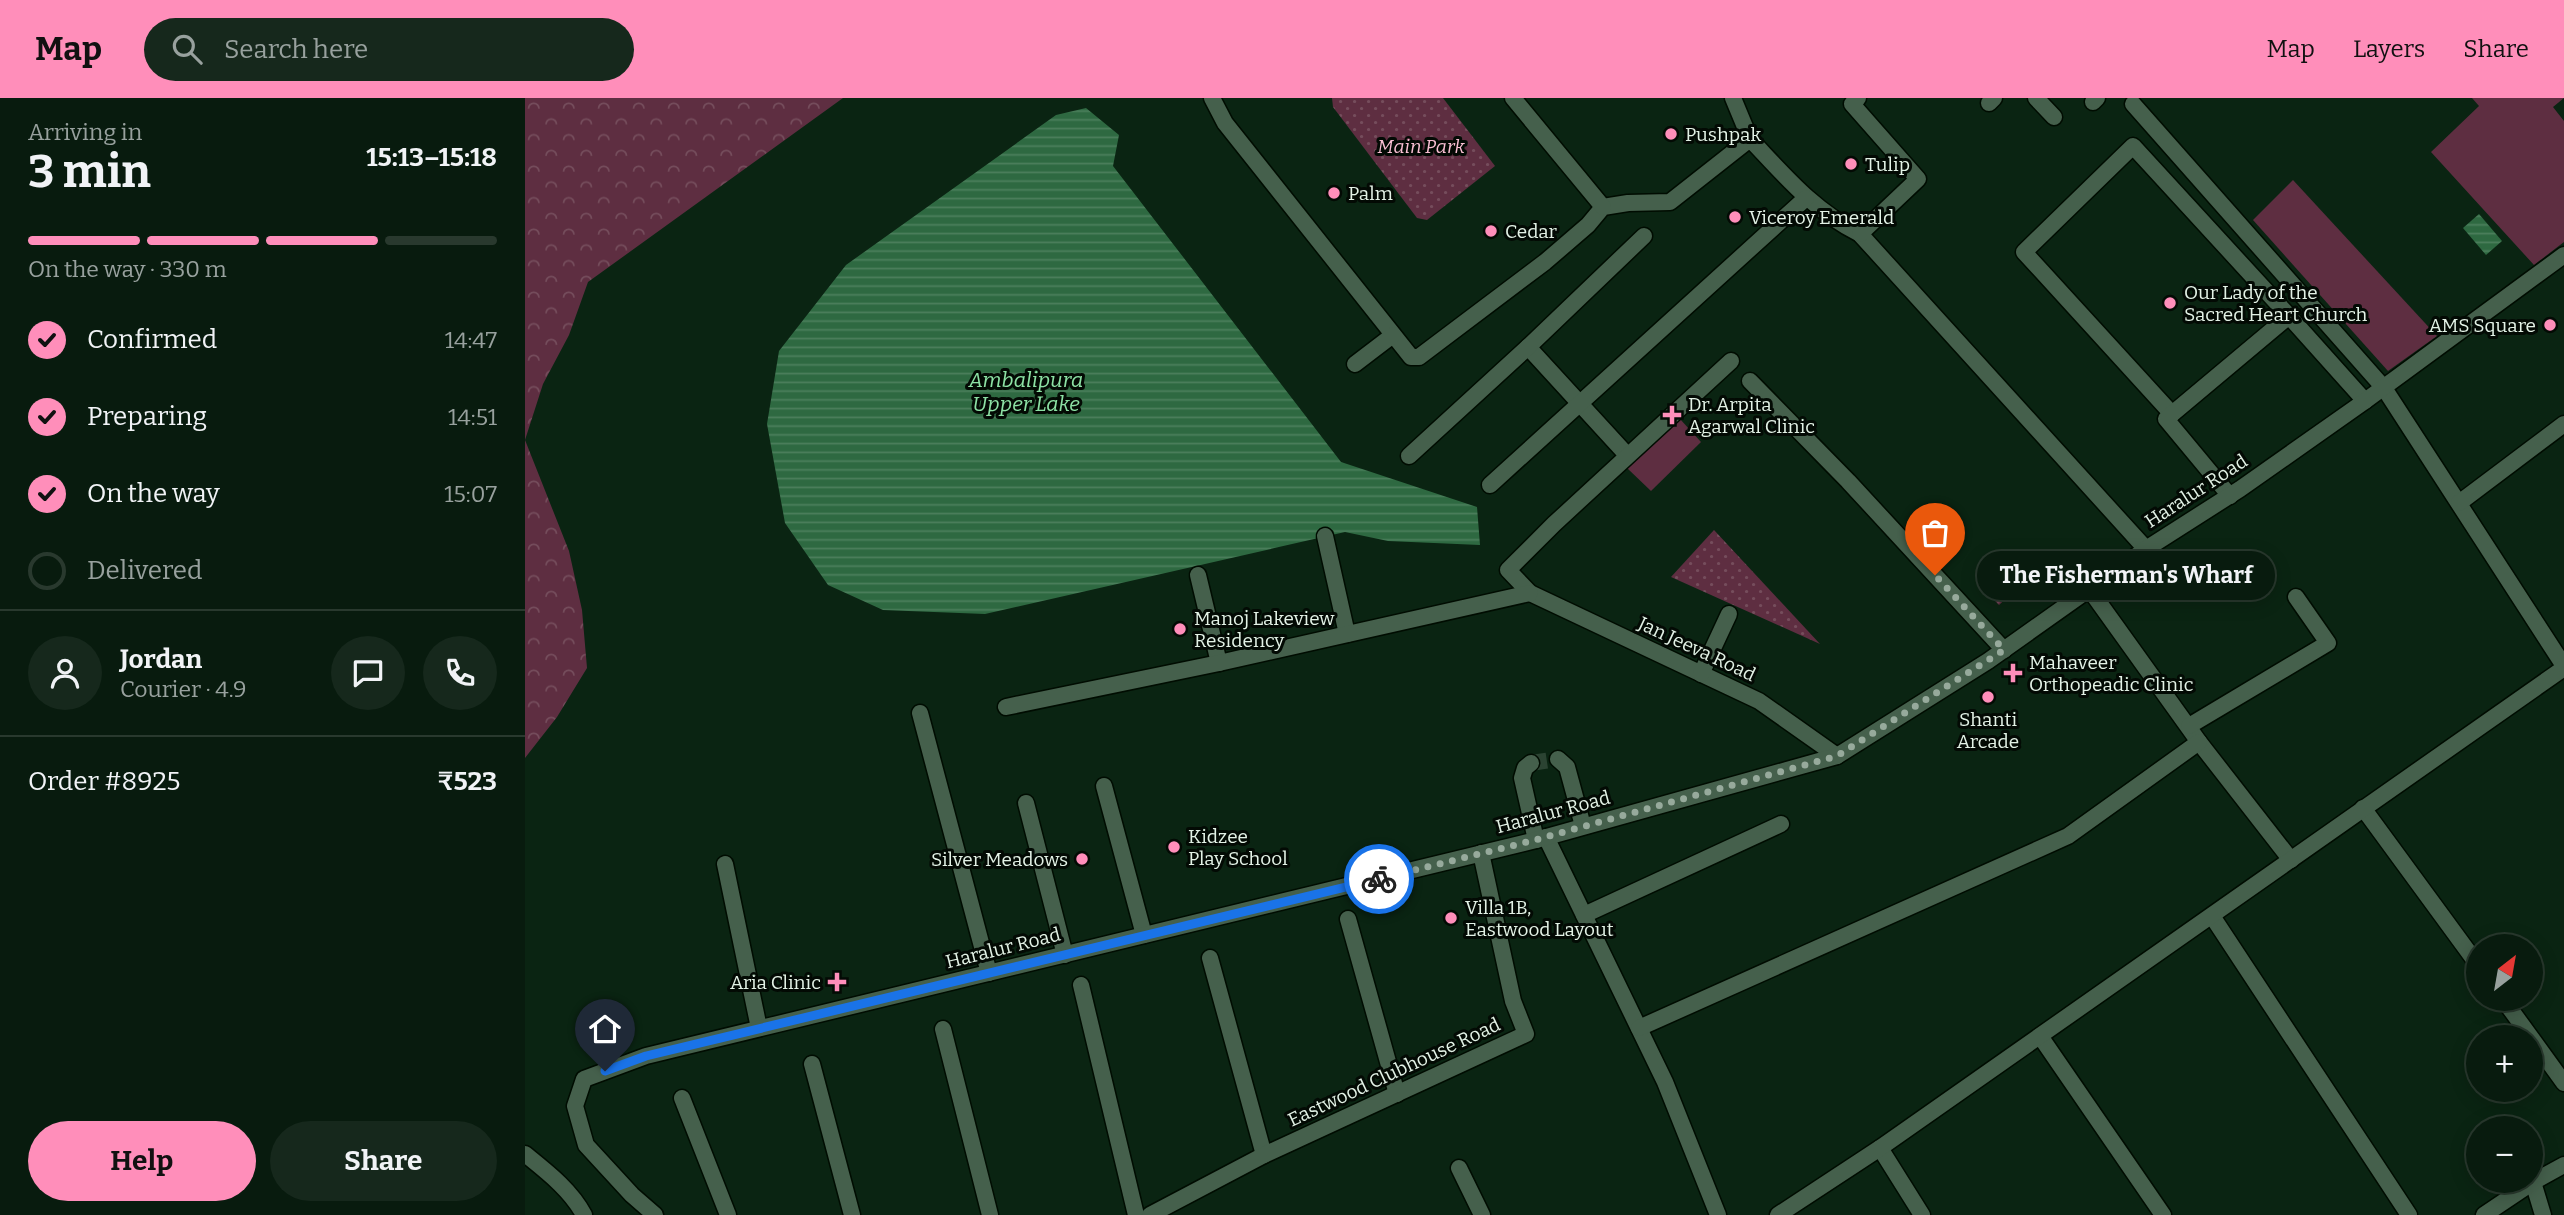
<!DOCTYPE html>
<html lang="en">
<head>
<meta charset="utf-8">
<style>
  body { margin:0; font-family:Bitter,serif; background:#16281c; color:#f1f3f6; height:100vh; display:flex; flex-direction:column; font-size:26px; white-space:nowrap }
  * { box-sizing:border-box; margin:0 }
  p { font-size:23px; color:#98a19e }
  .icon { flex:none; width:38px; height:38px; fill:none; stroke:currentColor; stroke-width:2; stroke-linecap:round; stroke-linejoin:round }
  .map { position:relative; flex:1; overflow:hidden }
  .details { display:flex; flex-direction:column; background:#081b0e; width:525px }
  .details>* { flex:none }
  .needle { width:46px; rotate:31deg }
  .tools { position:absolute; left:1941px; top:836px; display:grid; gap:14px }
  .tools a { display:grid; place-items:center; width:77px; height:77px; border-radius:50%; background:#081b0e; box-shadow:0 4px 18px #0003,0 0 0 2px #29392e; font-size:35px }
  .pin { position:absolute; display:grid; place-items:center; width:60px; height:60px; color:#fff; margin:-72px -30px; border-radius:50% 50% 50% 0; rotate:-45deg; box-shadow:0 0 7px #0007 }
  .pin .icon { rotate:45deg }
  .courier { position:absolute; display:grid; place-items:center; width:70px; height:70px; margin:-35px; border:5px solid #1a73e8; border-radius:50%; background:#fff; color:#222; box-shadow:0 2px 9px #0007 }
  .bubble { position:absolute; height:49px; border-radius:24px; background:#081b0e; box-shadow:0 4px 18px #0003,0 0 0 2px #29392e; font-size:23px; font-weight:700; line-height:49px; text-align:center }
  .head em { font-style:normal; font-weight:700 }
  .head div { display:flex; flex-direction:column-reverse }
  .head { display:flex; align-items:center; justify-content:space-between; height:119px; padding:0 28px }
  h1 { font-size:46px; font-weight:700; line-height:52px }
  .bar { display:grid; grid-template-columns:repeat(4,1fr); gap:10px 7px; align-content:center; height:84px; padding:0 28px }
  .bar i { height:9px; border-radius:5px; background:#29392e }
  .bar .selected { background:#ff8eba }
  .bar p { grid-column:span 4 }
  .line { display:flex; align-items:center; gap:18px; padding:0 28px; border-top:2px solid #29392e }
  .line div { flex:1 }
  .round { display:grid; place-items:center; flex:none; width:74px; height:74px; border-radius:37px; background:#16281c }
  ol { padding:0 28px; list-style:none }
  li { display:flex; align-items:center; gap:21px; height:77px }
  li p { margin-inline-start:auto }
  li .icon { padding:7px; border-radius:50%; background:#ff8eba; color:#111; stroke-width:4 }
  li:last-child { color:#98a19e }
  li i { width:38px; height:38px; border:4px solid #29392e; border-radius:50% }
  .button { display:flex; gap:14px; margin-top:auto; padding:14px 28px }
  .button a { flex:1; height:80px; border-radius:42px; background:#ff8eba; color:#111; font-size:28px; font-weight:700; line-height:80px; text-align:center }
  .button a+a { background:#16281c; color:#f1f3f6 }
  header { display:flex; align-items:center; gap:42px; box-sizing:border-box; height:98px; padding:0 35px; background:#ff8eba; color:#111 }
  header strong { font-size:33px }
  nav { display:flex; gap:38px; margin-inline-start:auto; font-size:24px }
  .search { width:490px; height:63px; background:#16281c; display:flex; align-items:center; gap:18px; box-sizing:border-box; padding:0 24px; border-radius:38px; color:#98a19e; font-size:26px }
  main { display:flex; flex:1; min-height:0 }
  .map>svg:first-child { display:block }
</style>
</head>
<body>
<header>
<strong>Map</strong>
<div class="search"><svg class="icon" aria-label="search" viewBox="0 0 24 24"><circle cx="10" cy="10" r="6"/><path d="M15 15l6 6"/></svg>Search here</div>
<nav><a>Map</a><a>Layers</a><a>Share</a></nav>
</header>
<main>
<section class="details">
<div class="head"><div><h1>3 min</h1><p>Arriving in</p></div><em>15:13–15:18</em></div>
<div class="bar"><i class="selected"></i><i class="selected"></i><i class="selected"></i><i></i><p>On the way · 330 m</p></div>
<ol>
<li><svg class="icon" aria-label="check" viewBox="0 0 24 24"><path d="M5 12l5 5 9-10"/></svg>Confirmed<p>14:47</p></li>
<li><svg class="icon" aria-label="check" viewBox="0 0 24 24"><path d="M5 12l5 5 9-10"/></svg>Preparing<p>14:51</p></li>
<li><svg class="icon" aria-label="check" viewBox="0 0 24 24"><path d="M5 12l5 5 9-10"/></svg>On the way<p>15:07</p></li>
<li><i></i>Delivered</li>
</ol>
<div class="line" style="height:126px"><a class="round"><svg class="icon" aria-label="person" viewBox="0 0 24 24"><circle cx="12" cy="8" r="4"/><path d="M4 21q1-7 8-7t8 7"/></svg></a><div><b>Jordan</b><p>Courier · 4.9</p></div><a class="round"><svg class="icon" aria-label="chat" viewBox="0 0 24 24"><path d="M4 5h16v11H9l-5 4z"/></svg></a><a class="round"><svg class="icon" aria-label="phone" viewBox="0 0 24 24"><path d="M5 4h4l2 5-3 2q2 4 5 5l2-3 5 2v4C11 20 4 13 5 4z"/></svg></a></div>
<div class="line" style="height:91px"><div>Order #8925</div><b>₹523</b></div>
<div class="button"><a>Help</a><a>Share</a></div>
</section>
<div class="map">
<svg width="2039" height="1117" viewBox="0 0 2039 1117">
  <defs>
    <pattern id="forest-crowns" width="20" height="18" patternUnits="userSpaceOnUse" patternTransform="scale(1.75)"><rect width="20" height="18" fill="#5e2e41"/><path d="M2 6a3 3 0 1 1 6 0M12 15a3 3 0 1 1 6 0" fill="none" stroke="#754d5c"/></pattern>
    <pattern id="park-dots" width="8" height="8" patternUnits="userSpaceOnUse" patternTransform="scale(1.75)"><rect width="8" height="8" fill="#5e2e41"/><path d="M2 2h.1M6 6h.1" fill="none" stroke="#754d5c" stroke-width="1.8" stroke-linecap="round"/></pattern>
    <pattern id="garden-furrows" width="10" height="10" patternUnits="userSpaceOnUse" patternTransform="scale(1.75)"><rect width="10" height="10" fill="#5e2e41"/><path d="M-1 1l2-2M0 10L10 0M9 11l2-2" fill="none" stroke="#754d5c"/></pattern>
    <pattern id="water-rules" width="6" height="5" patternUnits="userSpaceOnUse" patternTransform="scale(1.75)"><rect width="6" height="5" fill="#2e6941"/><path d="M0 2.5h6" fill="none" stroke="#4c7f5c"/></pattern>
  </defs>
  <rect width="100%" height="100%" fill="#0a2412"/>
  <g fill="#5e2e41">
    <path d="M1947 0H2039L2028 9 2039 23V144L2009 167 1906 54 1954 8Z"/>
    <path d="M1768 82 1912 238 1863 273 1728 122Z"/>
    <path d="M1155 321 1176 344 1126 393 1102 370Z"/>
  </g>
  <path fill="url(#forest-crowns)" d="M0 0H318L63 184 44 237 18 286 0 342 44 453 57 512 62 570 32 619 0 660Z"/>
  <g fill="url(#park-dots)">
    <path d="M807 0H918L970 68 902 122 892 120 808 9Z"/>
    <path d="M1189 432 1295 546 1146 479Z"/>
  </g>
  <path fill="url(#garden-furrows)" d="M1473 475 1490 492 1474 507 1458 490Z"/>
  <g fill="url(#water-rules)">
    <path d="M561 10 594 37 588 68 816 364 952 409 955 447 863 443 820 434 460 516 358 512 303 487 260 425 242 326 254 253 321 167 531 17Z"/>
    <path d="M1954 116 1977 143 1961 157 1938 130Z"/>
  </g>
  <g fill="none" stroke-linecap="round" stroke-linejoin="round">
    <path stroke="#2b4332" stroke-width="16" stroke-dasharray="16 8" stroke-linecap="butt" d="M1006 665 1033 661"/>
    <defs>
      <g id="minor">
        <path d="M687 0 700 25 886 259H894L1020 164 1063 127 1078 109 1103 105 1145 104 1225 41C1261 79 1288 112 1335 136L1621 451"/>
        <path d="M988 0 1078 109"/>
        <path d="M1208 0 1225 41"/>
        <path d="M1333 0 1327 6 1393 81 1335 136"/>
        <path d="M1511 0 1529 19"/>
        <path d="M1568 4 1572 0"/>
        <path d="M1464 5 1469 0"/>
        <path d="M1608 6 1859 290 2039 568"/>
        <path d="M1003 249 1102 357"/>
        <path d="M1206 263 1029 426 983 472 1005 495 1234 603 1312 658"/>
        <path d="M830 266 868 237"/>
        <path d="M1225 283 1323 383 1479 552"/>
        <path d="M1647 316 1499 154 1608 48 1764 218"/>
        <path d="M884 358 1003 249 1119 138"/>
        <path d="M965 387 1281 100"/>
        <path d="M1705 398 1641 321 1764 218 1840 303"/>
        <path d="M1934 405 2039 326"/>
        <path d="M800 438 822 536"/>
        <path d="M673 477 694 565"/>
        <path d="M1565 492 1674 644 1766 762"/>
        <path d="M1176 576 1204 516"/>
        <path d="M481 609 694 565 1005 495"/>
        <path d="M395 615 464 875"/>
        <path d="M1664 628 1803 545 1771 499"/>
        <path d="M1033 661 1042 669 1058 728"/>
        <path d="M1006 665 1000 670 997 680 1011 742"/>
        <path d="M579 688 619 837"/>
        <path d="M501 705 540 857"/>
        <path d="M1838 710 1953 867"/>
        <path d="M1021 739 1140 984 1193 1117"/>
        <path d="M200 766 234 930"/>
        <path d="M1059 817 1256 726"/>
        <path d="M1687 818 1884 1117"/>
        <path d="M823 821 872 996"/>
        <path d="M685 860 739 1057"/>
        <path d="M556 887 611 1117"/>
        <path d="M1978 901 2039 985"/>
        <path d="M1114 930 1543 738 1674 644"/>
        <path d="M418 931 465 1117"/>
        <path d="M1515 938 1638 1117"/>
        <path d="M287 966 327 1117"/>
        <path d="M157 1000 203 1117"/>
        <path d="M1355 1050 1397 1117"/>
        <path d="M0 1056C21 1073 46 1092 59 1117"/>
        <path d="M934 1070 957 1117"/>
        <path d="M2008 1084 2018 1117"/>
        <path d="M130 1117 107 1097 61 1047 50 1008 59 981 121 958 1011 742 1312 658 1463 563 1621 451 1715 391 1840 303 2039 157"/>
        <path d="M625 1117 739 1057 1001 936 988 903 956 755"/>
        <path d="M1253 1117 1355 1050 2039 570"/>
        <path d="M1959 1117 2008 1084 2039 1067"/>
      </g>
    </defs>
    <use href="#minor" stroke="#000c01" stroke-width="19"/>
    <use href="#minor" stroke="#45604c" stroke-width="16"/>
  </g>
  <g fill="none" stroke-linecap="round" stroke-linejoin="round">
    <path stroke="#97aa9c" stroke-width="7" stroke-dasharray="0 12.6" d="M854 781 1010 742 1312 658 1479 552 1410 477"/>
    <path stroke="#1a73e8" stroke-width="9" d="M80 973 121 958 854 781"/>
  </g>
  <g fill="#ff8eba" stroke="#030a04" stroke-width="2.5">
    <circle cx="1146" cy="36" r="7"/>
    <circle cx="1326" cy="66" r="7"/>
    <circle cx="809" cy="95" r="7"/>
    <circle cx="1210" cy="119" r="7"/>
    <circle cx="966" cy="133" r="7"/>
    <circle cx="1645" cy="205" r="7"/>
    <circle cx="2025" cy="227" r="7"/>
    <path d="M1143.5 306.5h7v7h7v7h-7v7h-7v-7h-7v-7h7z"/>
    <circle cx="655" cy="531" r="7"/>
    <path d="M1484.5 564.5h7v7h7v7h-7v7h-7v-7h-7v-7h7z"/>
    <circle cx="1463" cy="599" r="7"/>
    <circle cx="649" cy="749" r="7"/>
    <circle cx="557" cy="761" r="7"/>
    <circle cx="926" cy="820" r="7"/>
    <path d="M308.5 873.5h7v7h7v7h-7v7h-7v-7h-7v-7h7z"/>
  </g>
  <g text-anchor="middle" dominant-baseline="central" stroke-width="6" stroke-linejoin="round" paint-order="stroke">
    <g font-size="19" fill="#e3f2e6" stroke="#030a04" text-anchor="start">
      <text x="1160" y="36">Pushpak</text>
      <text x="1340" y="66">Tulip</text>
      <text x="823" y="95">Palm</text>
      <text x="1224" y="119">Viceroy Emerald</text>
      <text x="980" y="133">Cedar</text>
      <text x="1659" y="194">Our Lady of the<tspan x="1659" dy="22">Sacred Heart Church</tspan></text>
      <text x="2011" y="227" text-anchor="end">AMS Square</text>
      <text x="1163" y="306">Dr. Arpita<tspan x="1163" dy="22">Agarwal Clinic</tspan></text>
      <text x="669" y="520">Manoj Lakeview<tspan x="669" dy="22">Residency</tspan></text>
      <text x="1504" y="564">Mahaveer<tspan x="1504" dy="22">Orthopeadic Clinic</tspan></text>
      <text x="1463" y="621" text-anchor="middle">Shanti<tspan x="1463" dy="22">Arcade</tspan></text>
      <text x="663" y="738">Kidzee<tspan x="663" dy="22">Play School</tspan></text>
      <text x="543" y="761" text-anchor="end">Silver Meadows</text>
      <text x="940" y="809">Villa 1B,<tspan x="940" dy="22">Eastwood Layout</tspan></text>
      <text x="296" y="884" text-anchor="end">Aria Clinic</text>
    </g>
    <g font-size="19" font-style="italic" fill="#f9bfd3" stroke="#030a04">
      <text x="896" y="48">Main Park</text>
    </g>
    <g font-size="19" fill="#e3f2e6" stroke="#030a04">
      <text transform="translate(1671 393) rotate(-33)">Haralur Road</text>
      <text transform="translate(1172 551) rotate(25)">Jan Jeeva Road</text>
      <text transform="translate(1028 714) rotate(-15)">Haralur Road</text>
      <text transform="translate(478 850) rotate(-14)">Haralur Road</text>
      <text transform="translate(869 974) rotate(-25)">Eastwood Clubhouse Road</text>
    </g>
    <g font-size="21" font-style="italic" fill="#8de2a5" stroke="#030a04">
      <text x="501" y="282">Ambalipura<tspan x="501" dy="24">Upper Lake</tspan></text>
    </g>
  </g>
</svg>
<div class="tools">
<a><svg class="needle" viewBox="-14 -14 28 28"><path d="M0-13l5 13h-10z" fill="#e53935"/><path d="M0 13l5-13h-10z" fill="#98a19e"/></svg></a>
<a>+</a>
<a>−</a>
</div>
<div class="pin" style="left:1410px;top:477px;background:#ea580c"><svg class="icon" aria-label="bag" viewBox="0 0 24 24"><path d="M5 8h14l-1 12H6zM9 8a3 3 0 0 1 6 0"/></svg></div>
<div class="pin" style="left:80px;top:973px;background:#1f2937"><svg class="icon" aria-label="home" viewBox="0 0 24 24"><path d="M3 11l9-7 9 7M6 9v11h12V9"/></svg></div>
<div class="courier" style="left:854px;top:781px"><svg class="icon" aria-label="bike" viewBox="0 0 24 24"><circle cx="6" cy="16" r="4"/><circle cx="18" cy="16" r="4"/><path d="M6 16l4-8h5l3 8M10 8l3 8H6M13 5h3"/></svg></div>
<div class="bubble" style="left:1452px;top:453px;width:298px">The Fisherman's Wharf</div>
</div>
</main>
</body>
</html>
